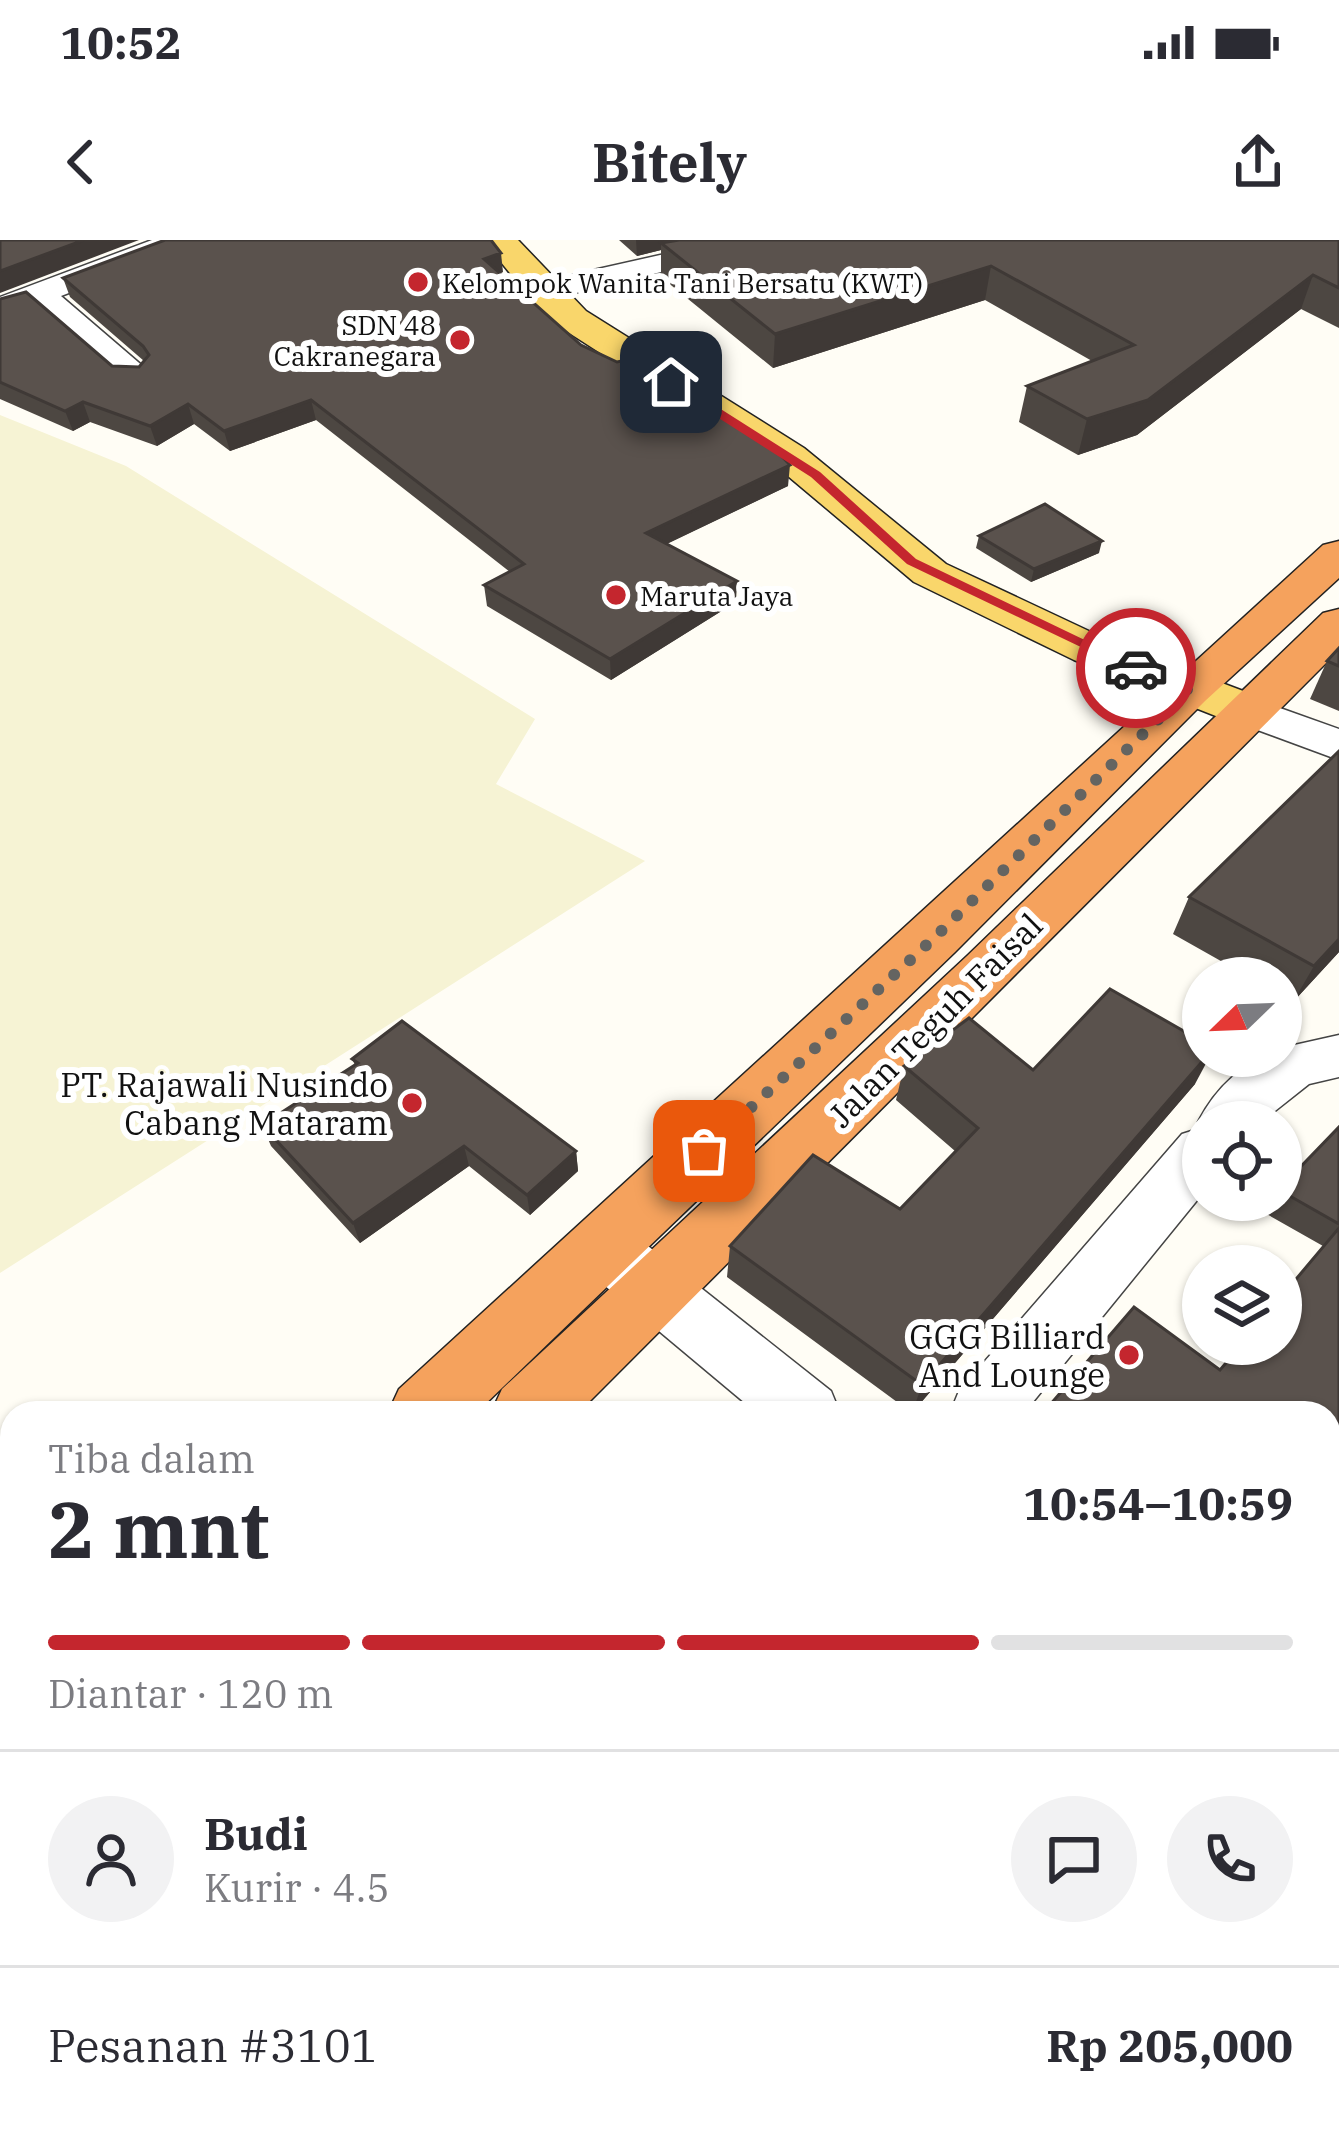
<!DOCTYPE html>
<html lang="id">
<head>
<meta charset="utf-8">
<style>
  body { margin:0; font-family:"IBM Plex Serif",serif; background:#f2f2f3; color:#2b2b33; height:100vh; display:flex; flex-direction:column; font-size:45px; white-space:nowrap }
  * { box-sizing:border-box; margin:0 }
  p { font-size:39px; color:#7c7c81 }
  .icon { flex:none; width:66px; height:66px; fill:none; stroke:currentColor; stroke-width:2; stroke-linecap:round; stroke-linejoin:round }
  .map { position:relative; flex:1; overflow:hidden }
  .drawer { position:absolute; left:0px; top:1161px; width:1341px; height:747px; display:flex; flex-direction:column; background:#fff; border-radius:36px 36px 0 0; box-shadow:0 3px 9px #0004 }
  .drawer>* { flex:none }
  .needle { width:78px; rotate:247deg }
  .tools { position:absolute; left:1182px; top:717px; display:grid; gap:24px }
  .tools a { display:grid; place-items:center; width:120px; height:120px; border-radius:50%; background:#fff; box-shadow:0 3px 9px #0004; font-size:60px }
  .pin { position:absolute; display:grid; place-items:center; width:102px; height:102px; color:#fff; margin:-51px; border-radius:24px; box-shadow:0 6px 18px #0006 }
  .courier { position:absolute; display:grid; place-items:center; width:120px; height:120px; margin:-60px; border:9px solid #c4262e; border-radius:50%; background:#fff; color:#222; box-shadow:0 3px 15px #0007 }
  .head em { font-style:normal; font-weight:700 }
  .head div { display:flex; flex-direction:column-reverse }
  .head { display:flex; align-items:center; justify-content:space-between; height:204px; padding:0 48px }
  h1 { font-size:78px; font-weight:700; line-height:90px }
  .bar { display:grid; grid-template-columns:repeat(4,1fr); gap:18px 12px; align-content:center; height:144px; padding:0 48px }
  .bar i { height:15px; border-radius:9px; background:#e1e1e2 }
  .bar .on { background:#c4262e }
  .bar p { grid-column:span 4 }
  .line { display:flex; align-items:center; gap:30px; padding:0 48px; border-top:3px solid #e1e1e2 }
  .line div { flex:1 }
  .round { display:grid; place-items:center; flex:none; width:126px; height:126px; border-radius:63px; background:#f2f2f3 }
  .status { display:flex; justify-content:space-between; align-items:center; height:84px; padding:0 60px; background:#fff; direction:ltr }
  .status svg { height:33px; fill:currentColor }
  header { display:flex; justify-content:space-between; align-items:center; height:156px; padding:0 48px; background:#fff; font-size:54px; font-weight:700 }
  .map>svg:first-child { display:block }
</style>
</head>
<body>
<div class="status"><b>10:52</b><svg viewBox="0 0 49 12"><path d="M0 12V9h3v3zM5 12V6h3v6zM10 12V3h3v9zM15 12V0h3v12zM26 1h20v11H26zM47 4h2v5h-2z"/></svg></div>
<header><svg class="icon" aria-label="back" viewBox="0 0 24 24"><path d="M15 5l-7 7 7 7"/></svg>Bitely<svg class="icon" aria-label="share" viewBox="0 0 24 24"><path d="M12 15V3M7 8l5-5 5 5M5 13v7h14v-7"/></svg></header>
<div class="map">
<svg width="1339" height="1907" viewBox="0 0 1339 1907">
  <rect width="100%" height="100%" fill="#fffdf5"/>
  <path fill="#f6f3d4" d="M0 175 126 226 535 479 496 544 645 621 0 1033Z"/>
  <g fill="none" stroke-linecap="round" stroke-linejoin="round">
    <defs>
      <g id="minor">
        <path d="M152 0H195L191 6 61 56 145 128 150 135 145 142H121L34 66 0 78V57Z"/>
        <path d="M727 0H797L782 9 698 23 542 61 526 51 531 44Z"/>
        <path d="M1249 457 1339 489V520L1233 481 1227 471 1233 461Z"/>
        <path d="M1339 795V837L1309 844 1261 882H1203V953L1024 1173H950L959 1151 1182 894 1201 888 1198 882C1214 851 1245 816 1281 816V808Z"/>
        <path d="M602 980 624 987 831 1151 840 1173H757L580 1025 571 1006 580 987Z"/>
        <path d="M1329 1565 1339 1569V1653L1329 1649Z"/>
        <path d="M0 1749 12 1754V1854L0 1849Z"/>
        <path d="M20 1896H112L117 1907H25Z"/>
      </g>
      <path id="major" d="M483 0H518L586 71 804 208 946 324 1108 400 1267 460 1274 471 1267 482 1249 486 1231 482 1074 420 914 342 776 226 560 87 530 58Z"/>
      <g id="highway">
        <path d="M1339 301V338L1205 461 955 712 476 1173H388L399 1149 1323 305Z"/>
        <path d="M1339 369V410L578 1173H491L502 1149 967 716 1323 373Z"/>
        <path d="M12 1469V1559L0 1564V1474Z"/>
        <path d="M12 1579V1673L0 1678V1584Z"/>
      </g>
    </defs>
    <use href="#minor" stroke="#444" stroke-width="3"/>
    <use href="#major" stroke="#222" stroke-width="3"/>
    <use href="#highway" stroke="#222" stroke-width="3"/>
    <use href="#minor" fill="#fff" fill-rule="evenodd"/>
    <use href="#major" fill="#f9d66b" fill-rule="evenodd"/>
    <use href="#highway" fill="#f5a25d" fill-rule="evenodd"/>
  </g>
  <g fill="#4d4742">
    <path d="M619 0H1339V88L1301 69 1137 195 1078 215 1019 182 1027 146 1092 121 985 60 773 128 661 37V10L637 16Z"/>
    <path d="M503 32 500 33 581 105 788 246 666 304 736 362 611 440 487 366 484 345 510 332 316 180 230 211 194 184 157 206 90 182 73 191 0 159V59L112 126 139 127 144 121 70 57 63 38Z"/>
    <path d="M979 296 1099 313 1031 342 976 308Z"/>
    <path d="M1339 408V471L1310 459 1327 421Z"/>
    <path d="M1189 657 1339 712 1293 762 1281 755V738H1251L1173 694Z"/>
    <path d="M352 819 576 911 578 931 530 975 469 926 360 1003 271 906 262 885 355 825Z"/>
    <path d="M904 826 1033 830 1195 844 912 1173 727 1037 730 1006 900 969 955 911 896 860Z"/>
    <path d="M1339 887V1217L1329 1210V1173L1220 1130 1323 1006 1263 972 1271 960H1281V947Z"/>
    <path d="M797 1896H953L945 1907H789Z"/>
    <path d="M959 1896H1166L1175 1907H967Z"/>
  </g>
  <g fill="#3f3936">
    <path d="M84 0H139L0 53V31Z"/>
    <path d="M636 0H706L661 3V10L637 16Z"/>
    <path d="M501 13 503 32 486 38 484 19Z"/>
    <path d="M991 26 985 60 773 128 775 94Z"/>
    <path d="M1313 35 1301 69 1137 195 1078 215 1087 179Z"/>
    <path d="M311 160 316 180 230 211 224 191Z"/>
    <path d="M83 162 90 182 73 191 65 171Z"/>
    <path d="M188 164 194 184 157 206 150 186Z"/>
    <path d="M790 225 788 246 646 314V293Z"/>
    <path d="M1102 301 1099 313 1031 342 1034 329Z"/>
    <path d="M737 341 736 362 611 440 610 419Z"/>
    <path d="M1339 699V712L1293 762 1314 726Z"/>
    <path d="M1207 816H1210L1195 844 912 1173 922 1145Z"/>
    <path d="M464 906 469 926 360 1003 353 983Z"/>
    <path d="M576 911 578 931 530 975 527 955Z"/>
    <path d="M234 1896H250L240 1907H224Z"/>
  </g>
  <g fill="#5a524d" stroke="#3f3936" stroke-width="3">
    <path d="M0 0H84L0 31Z"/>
    <path d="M165 0H491L501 13 484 19 581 105 617 122 631 119 775 209 790 225 646 293 737 341 610 419 484 345 524 324 311 160 224 191 188 164 150 186 83 162 65 171 0 142V59L26 52 112 126 139 127 149 115 143 106 63 38Z"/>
    <path d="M679 0H1339V48L1313 35 1148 160 1087 179 1027 146 1134 105 991 26 775 94 661 3Z"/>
    <path d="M1045 264 1102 301 1034 329 979 296Z"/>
    <path d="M1339 408V426L1327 421Z"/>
    <path d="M1339 511V699L1314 726 1189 657Z"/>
    <path d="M1110 749 1203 802V816H1207L922 1145 730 1006 813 915 900 969 978 888 904 826 969 778 1033 830Z"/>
    <path d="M402 781 576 911 527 955 464 906 353 983 262 885 358 823 352 819Z"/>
    <path d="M1339 887V984L1281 951V947Z"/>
    <path d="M1339 988V1186L1329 1179V1173H1043L1134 1067 1220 1130 1242 1104H1281V1057Z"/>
    <path d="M1329 1263 1339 1271V1511L1329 1527Z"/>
    <path d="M1329 1730 1339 1739V1834L1329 1850Z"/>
    <path d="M106 1896H234L224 1907H113Z"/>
    <path d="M805 1896H953L945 1907H797Z"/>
    <path d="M970 1896H1166L1175 1907H978Z"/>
  </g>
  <path fill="#c4262e" d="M667 140H675L820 232 916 319 1143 428 1131 431 907 324 811 237 667 145Z"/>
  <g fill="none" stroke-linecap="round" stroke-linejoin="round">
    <path stroke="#646461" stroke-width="12" stroke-dasharray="0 21.6" d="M704 911 935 697 1188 450 1136 428"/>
  </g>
  <g fill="#c4262e" stroke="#fff" stroke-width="4.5">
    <circle cx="418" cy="42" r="12"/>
    <circle cx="460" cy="100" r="12"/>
    <circle cx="616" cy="355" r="12"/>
    <circle cx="412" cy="863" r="12"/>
    <circle cx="1129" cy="1115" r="12"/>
  </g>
  <g text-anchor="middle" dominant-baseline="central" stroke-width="12" stroke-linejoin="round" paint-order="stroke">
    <g font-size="27" fill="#111" stroke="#fff" text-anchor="start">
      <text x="442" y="42">Kelompok Wanita Tani Bersatu (KWT)</text>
      <text x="436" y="84" text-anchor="end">SDN 48<tspan x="436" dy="31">Cakranegara</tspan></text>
      <text x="640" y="355">Maruta Jaya</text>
    </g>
    <g font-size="33" fill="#111" stroke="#fff">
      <text transform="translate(935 780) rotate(-45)">Jalan Teguh Faisal</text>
    </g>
    <g font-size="33" fill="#111" stroke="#fff" text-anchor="end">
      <text x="388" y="844">PT. Rajawali Nusindo<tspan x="388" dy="38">Cabang Mataram</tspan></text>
      <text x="1105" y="1096">GGG Billiard<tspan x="1105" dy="38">And Lounge</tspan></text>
    </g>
  </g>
</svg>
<div class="tools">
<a><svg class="needle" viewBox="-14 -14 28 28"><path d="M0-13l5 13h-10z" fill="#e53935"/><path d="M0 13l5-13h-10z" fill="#7c7c81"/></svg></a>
<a><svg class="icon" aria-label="locate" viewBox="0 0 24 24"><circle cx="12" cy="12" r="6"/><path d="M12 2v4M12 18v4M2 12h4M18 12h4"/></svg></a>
<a><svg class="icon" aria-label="layers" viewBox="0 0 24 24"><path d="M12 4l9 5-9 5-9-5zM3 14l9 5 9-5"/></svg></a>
</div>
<div class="pin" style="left:704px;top:911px;background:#ea580c"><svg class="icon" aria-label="bag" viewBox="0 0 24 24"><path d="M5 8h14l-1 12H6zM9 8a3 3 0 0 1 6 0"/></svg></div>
<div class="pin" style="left:671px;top:142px;background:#1f2937"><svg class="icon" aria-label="home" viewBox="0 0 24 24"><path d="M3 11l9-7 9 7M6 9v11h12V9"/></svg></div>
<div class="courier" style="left:1136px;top:428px"><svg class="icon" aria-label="car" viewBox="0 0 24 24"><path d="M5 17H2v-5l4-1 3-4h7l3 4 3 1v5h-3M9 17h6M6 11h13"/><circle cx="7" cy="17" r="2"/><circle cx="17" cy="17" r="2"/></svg></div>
<section class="drawer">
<div class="head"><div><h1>2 mnt</h1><p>Tiba dalam</p></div><em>10:54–10:59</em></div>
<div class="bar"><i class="on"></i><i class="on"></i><i class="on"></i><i></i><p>Diantar · 120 m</p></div>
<div class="line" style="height:216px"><a class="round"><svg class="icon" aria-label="person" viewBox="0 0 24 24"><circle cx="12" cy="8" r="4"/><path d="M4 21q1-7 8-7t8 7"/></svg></a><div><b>Budi</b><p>Kurir · 4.5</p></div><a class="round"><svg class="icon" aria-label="chat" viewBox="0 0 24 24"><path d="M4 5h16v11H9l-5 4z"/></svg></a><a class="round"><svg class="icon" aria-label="phone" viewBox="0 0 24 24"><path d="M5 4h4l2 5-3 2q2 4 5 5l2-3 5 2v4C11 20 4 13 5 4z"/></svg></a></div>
<div class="line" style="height:156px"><div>Pesanan #3101</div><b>Rp 205,000</b></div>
</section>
</div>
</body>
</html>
